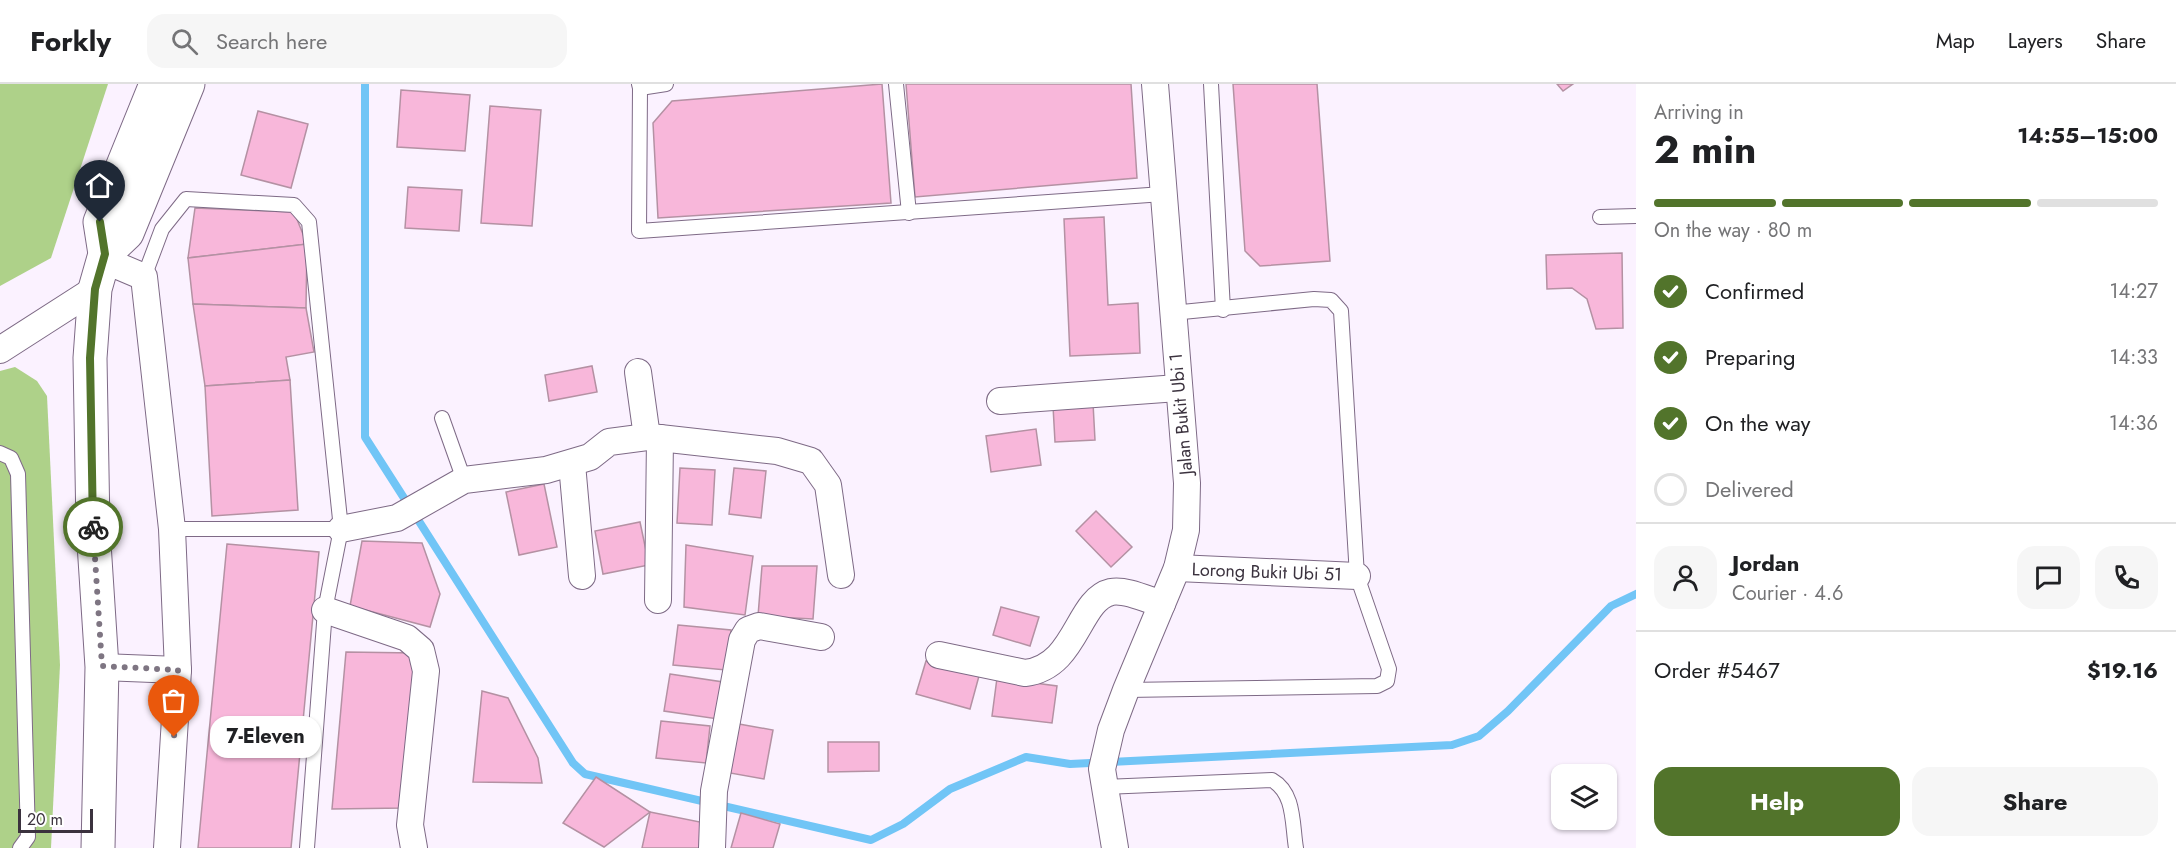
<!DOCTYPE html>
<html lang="en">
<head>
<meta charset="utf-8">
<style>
  body { margin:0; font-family:Jost,sans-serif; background:#f6f6f6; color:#202124; height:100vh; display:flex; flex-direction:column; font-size:22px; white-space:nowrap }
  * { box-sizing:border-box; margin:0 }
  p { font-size:20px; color:#757577 }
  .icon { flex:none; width:33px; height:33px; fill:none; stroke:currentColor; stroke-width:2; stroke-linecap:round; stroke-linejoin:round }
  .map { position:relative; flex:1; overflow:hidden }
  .details { display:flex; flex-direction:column; background:#fff; width:540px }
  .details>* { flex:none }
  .buttons { position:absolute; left:1551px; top:680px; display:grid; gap:12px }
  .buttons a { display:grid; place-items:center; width:66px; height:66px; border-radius:12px; background:#fff; box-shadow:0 2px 4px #0004; font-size:30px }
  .scale { position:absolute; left:18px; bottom:15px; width:75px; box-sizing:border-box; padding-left:6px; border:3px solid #3b323e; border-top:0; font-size:16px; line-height:21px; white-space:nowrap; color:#3b323e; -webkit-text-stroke:4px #fff; paint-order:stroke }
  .pin { position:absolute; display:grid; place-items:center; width:51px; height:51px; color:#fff; margin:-62px -26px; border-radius:50% 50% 50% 0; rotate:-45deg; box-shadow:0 0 6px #0007 }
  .pin .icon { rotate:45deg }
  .courier { position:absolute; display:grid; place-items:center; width:60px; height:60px; margin:-30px; border:4px solid #52742b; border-radius:50%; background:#fff; color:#222; box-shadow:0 2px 8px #0007 }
  .bubble { position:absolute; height:42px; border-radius:18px; background:#fff; box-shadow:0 2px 4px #0004; font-size:20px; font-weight:700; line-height:42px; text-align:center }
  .headline em { font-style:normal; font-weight:700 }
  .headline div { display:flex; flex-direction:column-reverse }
  .headline { display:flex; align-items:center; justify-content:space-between; height:102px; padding:0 18px }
  h1 { font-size:39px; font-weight:700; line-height:45px }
  .bar { display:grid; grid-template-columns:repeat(4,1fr); gap:9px 6px; align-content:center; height:72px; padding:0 18px }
  .bar i { height:8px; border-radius:4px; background:#e0e0e0 }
  .bar .selected { background:#52742b }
  .bar p { grid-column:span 4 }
  .line { display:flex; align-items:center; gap:15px; padding:0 18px; border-top:2px solid #e0e0e0 }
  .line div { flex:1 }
  .round { display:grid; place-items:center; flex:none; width:63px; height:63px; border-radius:18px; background:#f6f6f6 }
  ol { padding:0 18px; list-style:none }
  li { display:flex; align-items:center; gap:18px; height:66px }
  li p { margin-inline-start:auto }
  li .icon { padding:6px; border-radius:50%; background:#52742b; color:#fff; stroke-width:4 }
  li:last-child { color:#757577 }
  li i { width:33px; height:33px; border:3px solid #e0e0e0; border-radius:50% }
  .button { display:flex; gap:12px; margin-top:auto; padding:12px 18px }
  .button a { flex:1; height:69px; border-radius:18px; background:#52742b; color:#fff; font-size:24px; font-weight:700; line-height:69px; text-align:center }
  .button a+a { background:#f6f6f6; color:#202124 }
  header { display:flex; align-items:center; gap:36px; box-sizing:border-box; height:84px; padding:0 30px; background:#fff; border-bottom:2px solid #e0e0e0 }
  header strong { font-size:28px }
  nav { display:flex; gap:33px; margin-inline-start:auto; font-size:21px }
  .search { width:420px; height:54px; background:#f6f6f6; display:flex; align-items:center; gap:15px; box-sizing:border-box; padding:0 21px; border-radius:18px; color:#757577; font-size:22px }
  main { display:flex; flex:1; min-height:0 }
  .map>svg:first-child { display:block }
</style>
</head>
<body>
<header>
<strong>Forkly</strong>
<div class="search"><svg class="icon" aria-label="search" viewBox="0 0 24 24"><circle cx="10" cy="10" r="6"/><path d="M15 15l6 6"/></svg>Search here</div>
<nav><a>Map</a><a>Layers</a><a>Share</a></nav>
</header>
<main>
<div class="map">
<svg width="1636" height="764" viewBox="0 0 1636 764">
  <rect width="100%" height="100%" fill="#fbf2ff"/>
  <g fill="#aed189">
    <path d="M0 0H108L51 174 0 202Z"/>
    <path d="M15 283 37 297 47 312 60 581 51 764H0V287Z"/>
  </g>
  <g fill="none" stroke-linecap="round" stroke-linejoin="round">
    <g stroke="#71c5f6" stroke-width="8">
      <path d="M365 0V353L404 414"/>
      <path d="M415 431 573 679 585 690 871 756 903 740 950 705 1026 673 1070 680 1452 661 1479 652 1508 627 1611 522 1636 510"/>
    </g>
  </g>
  <g fill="#f8b7da" stroke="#b491a3" stroke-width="1.5">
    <path d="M882 0 891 119 658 134 653 39 672 17Z"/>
    <path d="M906 0H1131L1137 94 915 113Z"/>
    <path d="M1233 0H1317L1330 177 1260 182 1245 167Z"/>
    <path d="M1557 0H1573L1563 7Z"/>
    <path d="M401 6 470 11 465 67 397 63Z"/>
    <path d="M490 22 541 26 532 142 481 139Z"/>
    <path d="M258 27 308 40 291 104 241 91Z"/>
    <path d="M408 103 462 106 459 147 405 144Z"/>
    <path d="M195 124 294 128 307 160 188 174Z"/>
    <path d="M1104 133 1108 221 1138 219 1140 269 1070 272 1064 135Z"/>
    <path d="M307 160 306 224 193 220 188 174Z"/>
    <path d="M1622 169 1623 244 1596 245 1587 215 1572 204 1547 205 1546 171Z"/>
    <path d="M193 220 306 224 314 268 286 273 290 296 205 302Z"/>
    <path d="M592 282 597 308 549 317 545 291Z"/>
    <path d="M290 296 298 426 212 432 205 302Z"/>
    <path d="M1093 319 1095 356 1055 358 1053 322Z"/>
    <path d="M1036 345 1041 381 991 388 986 352Z"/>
    <path d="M680 384 715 386 712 441 677 439Z"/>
    <path d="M734 384 766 387 761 434 729 430Z"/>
    <path d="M544 400 557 463 519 471 506 408Z"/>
    <path d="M1096 427 1132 463 1111 483 1076 447Z"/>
    <path d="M640 438 649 481 603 490 595 447Z"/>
    <path d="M362 457 422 459 440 510 430 543 350 522Z"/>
    <path d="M227 460 319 468 291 764H198Z"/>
    <path d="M686 461 753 472 745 531 684 523Z"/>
    <path d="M762 482H817L813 535 758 532Z"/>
    <path d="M1001 523 1039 533 1030 562 993 551Z"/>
    <path d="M678 541 731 546 726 586 673 581Z"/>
    <path d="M346 568 415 569 404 724 332 725Z"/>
    <path d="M926 577 979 592 970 625 916 610Z"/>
    <path d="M670 590 723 598 718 635 664 627Z"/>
    <path d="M997 594 1057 602 1052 639 992 632Z"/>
    <path d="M482 607 508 614 538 674 542 699 473 698Z"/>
    <path d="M661 637 710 642 706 679 656 674Z"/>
    <path d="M739 640 773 646 764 695 730 689Z"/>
    <path d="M828 658H879V687L828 688Z"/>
    <path d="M596 693 650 728 604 763 563 739Z"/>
    <path d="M650 728 705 739 700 764H642Z"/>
    <path d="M741 729 780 740 773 764H731Z"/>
  </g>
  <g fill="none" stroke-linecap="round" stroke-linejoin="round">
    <defs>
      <g id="lane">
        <path d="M639 0 640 4 666 0"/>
        <path d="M896 0 909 129"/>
        <path d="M1211 0 1223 226"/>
        <path d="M640 4 639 147 1163 110"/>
        <path d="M1600 133 1636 132"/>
        <path d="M144 193 162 145 186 115 294 121 309 138 341 445 325 526 307 764"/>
        <path d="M442 334 464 396"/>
        <path d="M0 369 11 374 18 390 28 753 20 764"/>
        <path d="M172 445H341"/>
        <path d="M1126 606 1377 602 1387 597 1389 585 1357 492 1341 227 1331 216 1314 215 1172 229"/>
        <path d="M1104 703 1272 696C1295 709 1292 740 1296 764"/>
      </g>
      <g id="street">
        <path d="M104 176 144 193 172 445 178 586 167 764"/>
        <path d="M0 266 95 205"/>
        <path d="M638 288 647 353"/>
        <path d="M1000 317 1178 304"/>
        <path d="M572 380 582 492"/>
        <path d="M341 445 397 434 464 396 546 386 590 373 609 358 647 353 660 354 777 367 811 377 828 401 841 491"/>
        <path d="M1177 484 1357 492"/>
        <path d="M658 516 660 354"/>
        <path d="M325 526 407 554 421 566 426 587 410 741 414 764"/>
        <path d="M939 571 1025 589C1077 583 1077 516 1111 508 1126 505 1148 516 1162 520"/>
        <path d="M102 583 178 586"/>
        <path d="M712 764 714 707 742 556 748 546 759 542 821 553"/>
        <path d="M1115 764 1102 685 1111 646 1126 606 1177 484 1186 446 1187 399 1155 0"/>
      </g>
      <g id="secondary">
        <path d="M105 170 127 149 188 0"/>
        <path d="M98 764 102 583 93 444 90 274 95 205 105 170 100 138 156 0"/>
      </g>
    </defs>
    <use href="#lane" stroke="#7e6a86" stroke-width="16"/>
    <use href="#street" stroke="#7e6a86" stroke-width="28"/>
    <use href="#secondary" stroke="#7e6a86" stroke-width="35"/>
    <use href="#lane" stroke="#fff" stroke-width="14"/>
    <use href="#street" stroke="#fff" stroke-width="26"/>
    <use href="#secondary" stroke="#fff" stroke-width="33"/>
  </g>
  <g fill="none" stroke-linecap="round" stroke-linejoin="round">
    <path stroke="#7e7582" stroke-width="6" stroke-dasharray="0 10.8" d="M93 443 102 582 178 586 174 653"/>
    <path stroke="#52742b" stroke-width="8" d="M93 443 90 274 95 205 105 170 100 138"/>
  </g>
  <g text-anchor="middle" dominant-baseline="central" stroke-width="4.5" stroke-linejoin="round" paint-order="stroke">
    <g font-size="18" fill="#3b323e" stroke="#fff">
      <text transform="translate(1181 330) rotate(-95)">Jalan Bukit Ubi 1</text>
      <text transform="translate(1267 488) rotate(2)">Lorong Bukit Ubi 51</text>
    </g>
  </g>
</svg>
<div class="buttons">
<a><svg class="icon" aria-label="layers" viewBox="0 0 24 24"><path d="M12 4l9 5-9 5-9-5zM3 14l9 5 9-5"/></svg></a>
</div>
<div class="scale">20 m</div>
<div class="pin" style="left:174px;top:653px;background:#ea580c"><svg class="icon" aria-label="bag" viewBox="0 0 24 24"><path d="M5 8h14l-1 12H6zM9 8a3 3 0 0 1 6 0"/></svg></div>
<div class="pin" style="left:100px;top:138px;background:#1f2937"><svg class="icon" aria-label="home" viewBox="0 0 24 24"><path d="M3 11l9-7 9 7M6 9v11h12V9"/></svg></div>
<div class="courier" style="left:93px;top:443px"><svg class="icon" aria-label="bike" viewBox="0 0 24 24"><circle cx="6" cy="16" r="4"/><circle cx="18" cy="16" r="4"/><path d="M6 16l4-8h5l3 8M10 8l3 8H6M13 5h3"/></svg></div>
<div class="bubble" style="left:210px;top:632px;width:111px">7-Eleven</div>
</div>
<section class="details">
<div class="headline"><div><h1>2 min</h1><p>Arriving in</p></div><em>14:55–15:00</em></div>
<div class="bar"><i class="selected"></i><i class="selected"></i><i class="selected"></i><i></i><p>On the way · 80 m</p></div>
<ol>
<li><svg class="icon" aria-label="check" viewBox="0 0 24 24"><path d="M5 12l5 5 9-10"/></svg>Confirmed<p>14:27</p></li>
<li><svg class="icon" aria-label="check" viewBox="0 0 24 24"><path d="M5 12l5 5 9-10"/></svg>Preparing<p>14:33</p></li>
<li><svg class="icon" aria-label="check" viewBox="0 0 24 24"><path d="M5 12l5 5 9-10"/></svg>On the way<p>14:36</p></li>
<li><i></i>Delivered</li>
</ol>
<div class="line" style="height:108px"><a class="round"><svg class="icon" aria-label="person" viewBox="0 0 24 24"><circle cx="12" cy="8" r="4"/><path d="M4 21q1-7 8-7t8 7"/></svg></a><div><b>Jordan</b><p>Courier · 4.6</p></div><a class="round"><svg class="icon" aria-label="chat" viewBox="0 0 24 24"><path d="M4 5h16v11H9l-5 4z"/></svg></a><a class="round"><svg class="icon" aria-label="phone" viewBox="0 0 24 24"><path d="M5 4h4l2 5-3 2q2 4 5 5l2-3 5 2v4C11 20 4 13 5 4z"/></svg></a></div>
<div class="line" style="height:78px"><div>Order #5467</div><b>$19.16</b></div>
<div class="button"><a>Help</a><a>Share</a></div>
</section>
</main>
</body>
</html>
